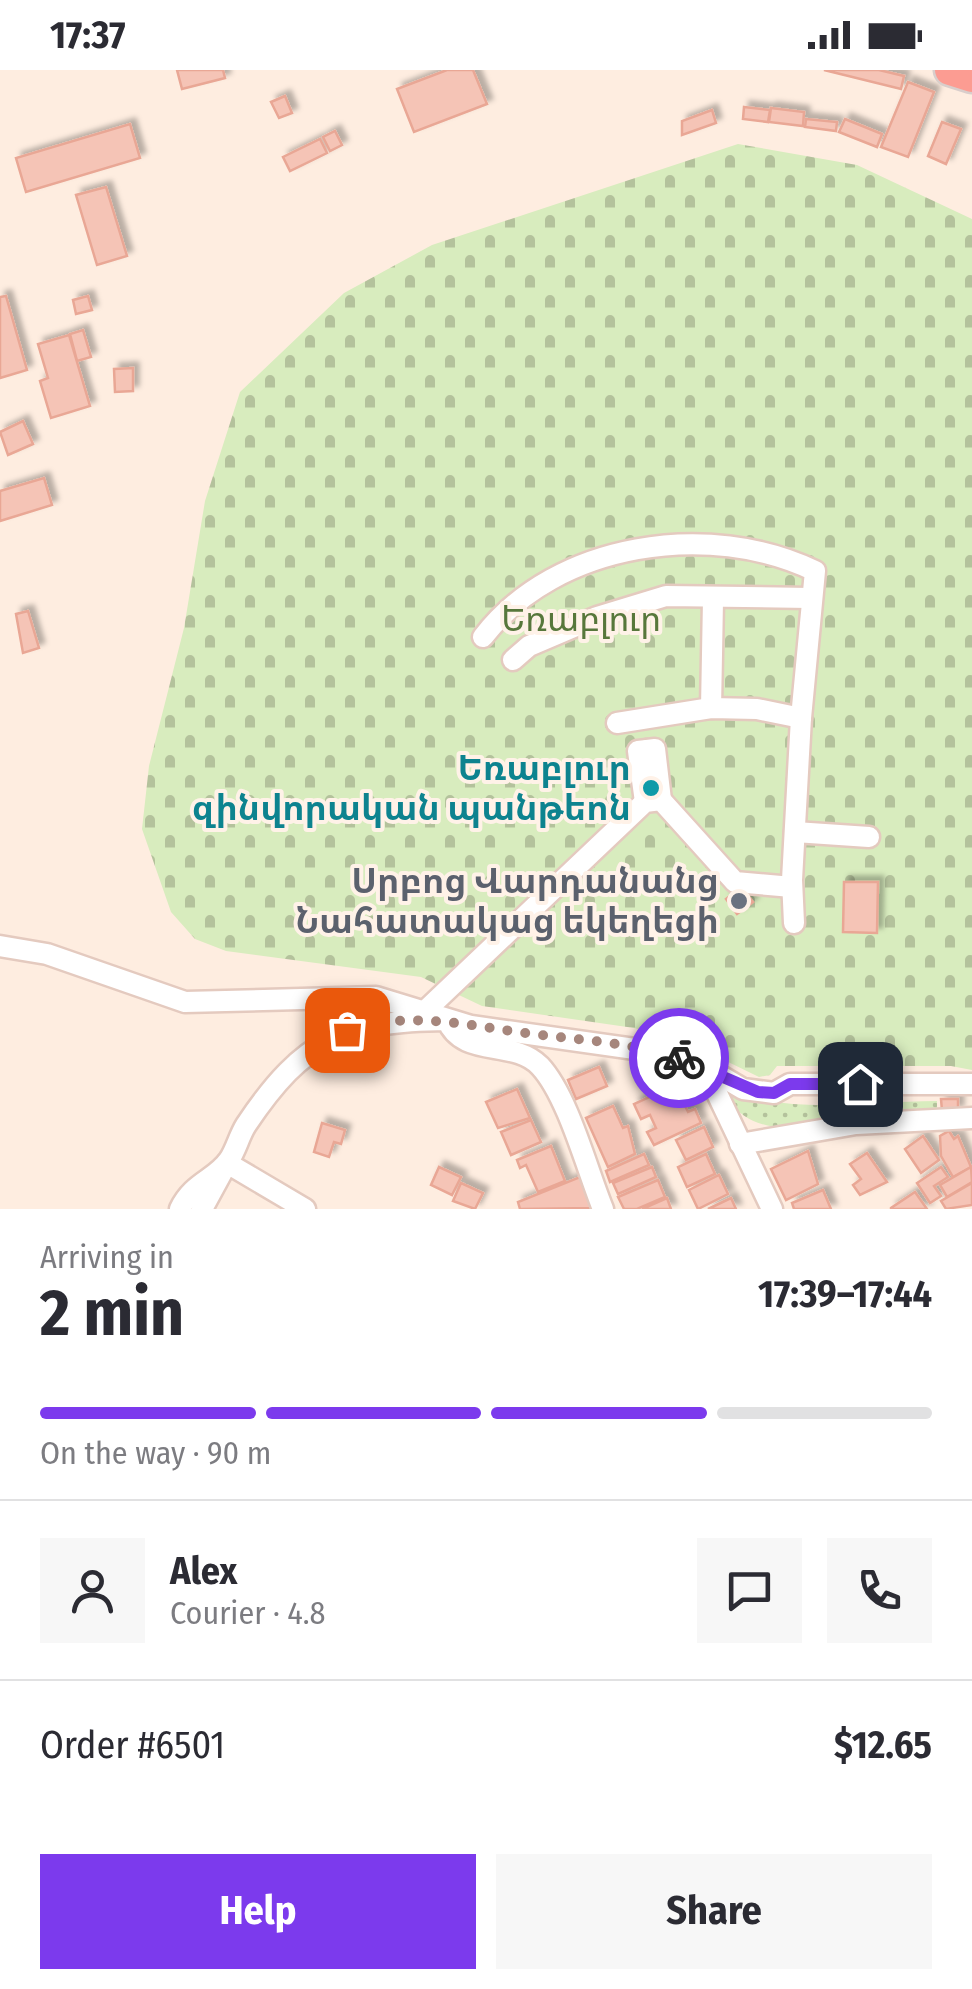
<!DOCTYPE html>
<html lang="en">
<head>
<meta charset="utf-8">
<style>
  body { margin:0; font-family:"Fira Sans Condensed","Noto Sans Armenian",sans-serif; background:#f7f7f7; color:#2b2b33; height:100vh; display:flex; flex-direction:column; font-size:38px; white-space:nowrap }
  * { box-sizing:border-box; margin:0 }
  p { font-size:32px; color:#7c7c81 }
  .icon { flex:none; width:55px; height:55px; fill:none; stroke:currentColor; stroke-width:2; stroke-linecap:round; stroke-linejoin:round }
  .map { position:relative; height:1139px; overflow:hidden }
  .panel { display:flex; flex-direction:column; background:#fff; flex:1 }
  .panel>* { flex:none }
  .pin { position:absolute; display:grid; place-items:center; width:85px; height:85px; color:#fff; margin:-42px; border-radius:20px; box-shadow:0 5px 15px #0006 }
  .courier { position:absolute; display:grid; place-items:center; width:100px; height:100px; margin:-50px; border:8px solid #7c3aed; border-radius:50%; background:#fff; color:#222; box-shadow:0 2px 12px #0007 }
  .head em { font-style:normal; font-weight:700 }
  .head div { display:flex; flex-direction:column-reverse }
  .head { display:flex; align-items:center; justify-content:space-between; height:170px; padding:0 40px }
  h1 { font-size:65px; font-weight:700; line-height:75px }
  .bar { display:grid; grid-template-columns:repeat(4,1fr); gap:15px 10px; align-content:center; height:120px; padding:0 40px }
  .bar i { height:12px; border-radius:8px; background:#e1e1e2 }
  .bar .current { background:#7c3aed }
  .bar p { grid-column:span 4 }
  .line { display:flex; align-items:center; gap:25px; padding:0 40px; border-top:2px solid #e1e1e2 }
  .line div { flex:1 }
  .round { display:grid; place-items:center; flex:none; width:105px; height:105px; border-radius:0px; background:#f7f7f7 }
  .cta { display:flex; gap:20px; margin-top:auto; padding:20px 40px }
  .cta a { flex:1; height:115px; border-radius:0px; background:#7c3aed; color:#fff; font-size:40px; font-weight:700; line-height:115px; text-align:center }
  .cta a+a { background:#f7f7f7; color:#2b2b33 }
  .status { display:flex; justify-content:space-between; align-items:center; height:70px; padding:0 50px; background:#fff; direction:ltr }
  .status svg { height:28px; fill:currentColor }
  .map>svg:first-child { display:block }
</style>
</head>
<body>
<div class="status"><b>17:37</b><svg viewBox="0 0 49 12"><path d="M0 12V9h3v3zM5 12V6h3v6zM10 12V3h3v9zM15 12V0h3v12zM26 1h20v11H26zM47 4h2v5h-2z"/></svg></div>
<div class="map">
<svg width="972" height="1139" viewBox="0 0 972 1139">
  <defs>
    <pattern id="grass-dots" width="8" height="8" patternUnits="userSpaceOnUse" patternTransform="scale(2.5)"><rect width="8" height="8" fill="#d8ecbe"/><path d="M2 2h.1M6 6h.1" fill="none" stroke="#b4c29c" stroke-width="1.8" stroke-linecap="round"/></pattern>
    <pattern id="cemetery-stones" width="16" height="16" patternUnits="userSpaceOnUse" patternTransform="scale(2.5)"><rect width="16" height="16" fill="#d8ecbe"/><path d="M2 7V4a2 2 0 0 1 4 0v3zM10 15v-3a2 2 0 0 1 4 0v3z" fill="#b4c29c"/></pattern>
    <filter id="shadow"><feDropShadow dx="5.5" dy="-5.5" stdDeviation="2.5" flood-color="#0004"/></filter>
  </defs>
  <rect width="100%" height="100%" fill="#feede0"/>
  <path fill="url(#grass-dots)" d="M733 1022C799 1045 868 1031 937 1031V1042L787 1059C759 1055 743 1051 726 1027Z"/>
  <path fill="url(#cemetery-stones)" d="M738 74 857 95 972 149V1000L951 996H777L770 1005 759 1007 685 971 634 958 482 936 421 907 226 881 195 869 171 842 142 759 149 696 184 558 205 431 240 322 344 223 432 175Z"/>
  <g fill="#f5c4b6" stroke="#e9a795" stroke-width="2.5" filter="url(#shadow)">
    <path d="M177 0H223L225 8 182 19Z"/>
    <path d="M447 0H473L487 34 414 62 397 19Z"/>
    <path d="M824 0H879L904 6 901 19Z"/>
    <path d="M908 12 934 22 908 87 881 77Z"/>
    <path d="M285 26 292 43 279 48 271 32Z"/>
    <path d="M744 37 770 40 768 52 743 49Z"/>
    <path d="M771 38 804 42 803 56 769 52Z"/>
    <path d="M712 40 716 53 682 65V51Z"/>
    <path d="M806 49 837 52 836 61 805 57Z"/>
    <path d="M845 49 882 64 877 77 839 62Z"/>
    <path d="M942 52 961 59 946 94 928 86Z"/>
    <path d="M130 54 140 88 26 122 16 88Z"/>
    <path d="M335 61 342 75 330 81 323 67Z"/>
    <path d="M320 69 327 83 290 101 283 87Z"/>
    <path d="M106 117 127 186 97 195 76 125Z"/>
    <path d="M6 226 27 300 0 308V227Z"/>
    <path d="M88 226 92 240 76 244 73 230Z"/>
    <path d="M83 260 91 287 77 291 70 264Z"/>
    <path d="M69 265 90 336 51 348 40 311 48 308 38 274Z"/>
    <path d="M133 298V321L115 322 114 299Z"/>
    <path d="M23 351 33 374 8 385 0 362Z"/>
    <path d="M44 408 52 435 0 451V421Z"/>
    <path d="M28 541 39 578 23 583 16 544Z"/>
    <path d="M844 812H878L877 863 843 862Z"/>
    <path d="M741 817 753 832 737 844 726 829Z"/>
    <path d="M599 997 607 1016 576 1029 568 1010Z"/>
    <path d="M675 1015 688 1042 695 1039 701 1053 654 1075 647 1062 656 1058 650 1045 641 1049 634 1034Z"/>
    <path d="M517 1019 530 1048 498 1058 486 1032Z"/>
    <path d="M941 1029H958V1041H942Z"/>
    <path d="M613 1036 623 1058 628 1056 635 1084 608 1097 586 1048Z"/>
    <path d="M531 1050 541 1072 511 1085 501 1062Z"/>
    <path d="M322 1053 345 1060 341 1074 334 1072 329 1087 314 1082Z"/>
    <path d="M704 1057 713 1077 686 1090 676 1070Z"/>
    <path d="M949 1061 954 1069 958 1066 971 1097 953 1107 941 1086 940 1066Z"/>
    <path d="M923 1066 939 1090 921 1103 905 1079Z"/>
    <path d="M551 1076 565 1111 538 1122 526 1095 520 1098 517 1090Z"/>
    <path d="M808 1081 818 1114 786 1130 771 1099Z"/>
    <path d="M867 1083 887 1112 860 1125 853 1115 861 1109 850 1094Z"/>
    <path d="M644 1084 649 1095 610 1112 606 1101Z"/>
    <path d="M706 1084 715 1104 687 1117 678 1097Z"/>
    <path d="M439 1097 461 1107 452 1125 431 1115Z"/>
    <path d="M652 1097 656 1107 618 1124 613 1113Z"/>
    <path d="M941 1097 948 1107 934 1116 941 1126 930 1133 917 1113Z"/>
    <path d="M971 1097 972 1112 947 1127 940 1115Z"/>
    <path d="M719 1105 728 1124 698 1139 689 1120Z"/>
    <path d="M580 1107 593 1138 520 1139 518 1132Z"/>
    <path d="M658 1110 665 1127 637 1139H624L618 1127Z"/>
    <path d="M461 1113 483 1123 475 1139 453 1131Z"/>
    <path d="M972 1113V1135L946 1139 941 1131Z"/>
    <path d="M823 1120 831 1139H794L792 1133Z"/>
    <path d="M915 1122 927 1139H891V1138Z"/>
    <path d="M667 1128 671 1139H642Z"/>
    <path d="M731 1128 736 1139H708Z"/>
  </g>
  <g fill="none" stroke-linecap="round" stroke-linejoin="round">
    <defs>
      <g id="minor">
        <path d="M483 567C556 472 710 450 815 501L801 648 792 810 794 853"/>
        <path d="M513 590 529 576 597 547 666 526 810 528"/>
        <path d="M711 638 713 530"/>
        <path d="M617 653 711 638 757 639 801 648"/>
        <path d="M647 680 655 679 661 730"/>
        <path d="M645 732 638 681 647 680"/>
        <path d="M795 762 869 767"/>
        <path d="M0 876 47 884 185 932 376 927 471 956 663 983 704 996 743 1019 774 1023 790 1014H972"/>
        <path d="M425 941 645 732 661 730 735 812 792 817"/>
        <path d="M704 996 772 1139"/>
        <path d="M740 1074 856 1054 972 1048"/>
        <path d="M180 1139C193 1112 215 1110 229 1090 236 1080 239 1066 246 1055 304 968 346 951 447 950 463 989 513 968 540 996 568 1026 587 1100 603 1139"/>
        <path d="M202 1139 227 1093 305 1139"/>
      </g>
      <path id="highway" d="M950 0 972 7"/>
    </defs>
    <use href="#minor" stroke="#e4cabf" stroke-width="25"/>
    <use href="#highway" stroke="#d9cecb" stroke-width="35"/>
    <use href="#minor" stroke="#fff" stroke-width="20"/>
    <use href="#highway" stroke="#fc9c92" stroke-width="30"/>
  </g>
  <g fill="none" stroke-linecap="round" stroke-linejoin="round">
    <path stroke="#a6867c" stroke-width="10" stroke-dasharray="0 18" d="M347 960C410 940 470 956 533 964 582 970 632 973 679 988"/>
    <path stroke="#7c3aed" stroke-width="12" d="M679 988 758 1022 774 1023 790 1014H860"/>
  </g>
  <circle fill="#0f9aa8" stroke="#fff2e8" stroke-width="4" cx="651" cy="718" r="10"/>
  <circle fill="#6b7280" stroke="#fff2e8" stroke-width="4" cx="739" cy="831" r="10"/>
  <g text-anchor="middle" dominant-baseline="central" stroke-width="8" stroke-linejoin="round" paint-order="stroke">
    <g font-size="35" fill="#57773b" stroke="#fff2e8">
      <text x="581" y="549">Եռաբլուր</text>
    </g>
    <g font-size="35" font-weight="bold" fill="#0d838f" stroke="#fff2e8" text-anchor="end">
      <text x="631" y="698">Եռաբլուր<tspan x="631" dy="40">զինվորական պանթեոն</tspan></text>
    </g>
    <g font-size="35" font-weight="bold" fill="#5b616d" stroke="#fff2e8" text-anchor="end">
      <text x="719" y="811">Սրբոց Վարդանանց<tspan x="719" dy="40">Նահատակաց եկեղեցի</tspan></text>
    </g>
  </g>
</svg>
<div class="pin" style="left:347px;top:960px;background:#ea580c"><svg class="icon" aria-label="bag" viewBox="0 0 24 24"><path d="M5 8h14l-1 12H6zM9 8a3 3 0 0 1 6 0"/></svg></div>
<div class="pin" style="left:860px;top:1014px;background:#1f2937"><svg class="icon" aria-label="home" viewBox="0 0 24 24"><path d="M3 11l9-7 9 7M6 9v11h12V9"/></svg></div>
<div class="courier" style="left:679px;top:988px"><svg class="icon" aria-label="bike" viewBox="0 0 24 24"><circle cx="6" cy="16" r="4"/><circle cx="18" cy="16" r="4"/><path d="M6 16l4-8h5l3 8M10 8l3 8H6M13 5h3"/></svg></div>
</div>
<section class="panel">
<div class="head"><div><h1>2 min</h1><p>Arriving in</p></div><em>17:39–17:44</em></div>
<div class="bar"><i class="current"></i><i class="current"></i><i class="current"></i><i></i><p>On the way · 90 m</p></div>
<div class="line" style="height:180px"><a class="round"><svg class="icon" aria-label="person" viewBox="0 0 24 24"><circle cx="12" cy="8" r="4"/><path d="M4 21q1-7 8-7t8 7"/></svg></a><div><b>Alex</b><p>Courier · 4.8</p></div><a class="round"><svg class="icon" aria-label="chat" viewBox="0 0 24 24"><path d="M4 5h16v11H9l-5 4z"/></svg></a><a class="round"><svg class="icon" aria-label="phone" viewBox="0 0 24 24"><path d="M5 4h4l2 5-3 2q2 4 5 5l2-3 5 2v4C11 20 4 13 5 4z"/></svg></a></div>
<div class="line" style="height:130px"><div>Order #6501</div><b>$12.65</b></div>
<div class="cta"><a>Help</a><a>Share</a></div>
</section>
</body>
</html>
